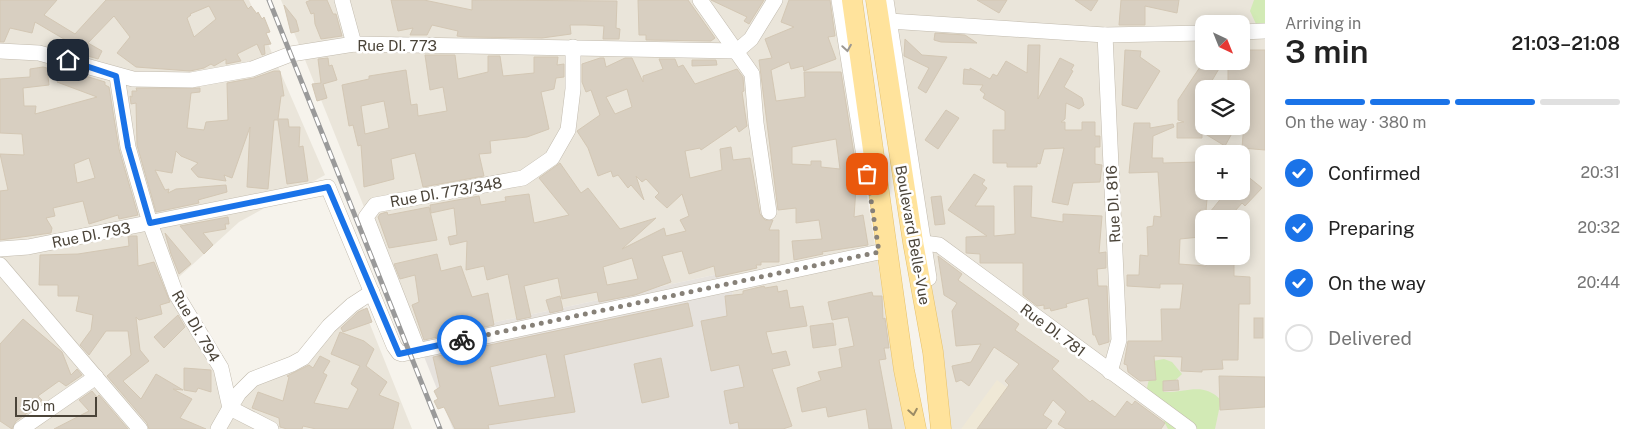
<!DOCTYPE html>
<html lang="en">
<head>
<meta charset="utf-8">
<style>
  body { margin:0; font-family:"Public Sans",sans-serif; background:#f6f6f6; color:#222; height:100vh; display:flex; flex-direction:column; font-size:19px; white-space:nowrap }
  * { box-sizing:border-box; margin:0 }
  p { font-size:16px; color:#767676 }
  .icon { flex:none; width:28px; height:28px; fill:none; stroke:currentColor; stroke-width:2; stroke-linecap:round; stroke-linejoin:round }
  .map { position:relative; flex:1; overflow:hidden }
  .panel { display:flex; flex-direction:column; background:#fff; width:375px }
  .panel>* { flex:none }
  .needle { width:32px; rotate:137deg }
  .tools { position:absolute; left:1195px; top:15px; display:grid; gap:10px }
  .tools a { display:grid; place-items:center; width:55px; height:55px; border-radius:10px; background:#fff; box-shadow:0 2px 12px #0003; font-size:25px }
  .scale { position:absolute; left:15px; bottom:12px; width:82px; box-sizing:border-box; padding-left:5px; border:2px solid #4b4439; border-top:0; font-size:14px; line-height:18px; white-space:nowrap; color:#4b4439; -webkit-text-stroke:4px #fff; paint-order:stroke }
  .pin { position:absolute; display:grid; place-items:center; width:42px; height:42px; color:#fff; margin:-21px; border-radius:10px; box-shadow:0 2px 8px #0006 }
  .courier { position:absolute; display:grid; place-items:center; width:50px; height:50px; margin:-25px; border:4px solid #1a73e8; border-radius:50%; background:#fff; color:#222; box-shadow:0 1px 6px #0007 }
  .head em { font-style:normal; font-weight:600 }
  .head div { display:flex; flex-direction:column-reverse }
  .head { display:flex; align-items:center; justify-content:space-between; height:85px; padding:0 20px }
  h1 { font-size:32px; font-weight:600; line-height:38px }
  .bar { display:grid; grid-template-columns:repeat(4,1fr); gap:8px 5px; align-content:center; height:60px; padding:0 20px }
  .bar i { height:6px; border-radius:4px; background:#e0e0e0 }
  .bar .active { background:#1a73e8 }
  .bar p { grid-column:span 4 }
  ol { padding:0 20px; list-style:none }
  li { display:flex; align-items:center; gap:15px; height:55px }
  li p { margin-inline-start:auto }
  li .icon { padding:5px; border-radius:50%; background:#1a73e8; color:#fff; stroke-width:4 }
  li:last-child { color:#767676 }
  li i { width:28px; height:28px; border:2px solid #e0e0e0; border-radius:50% }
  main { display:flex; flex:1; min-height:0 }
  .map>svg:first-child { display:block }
</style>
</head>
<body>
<main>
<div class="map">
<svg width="1265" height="429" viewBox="0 0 1265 429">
  <rect width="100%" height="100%" fill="#f6f3ec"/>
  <g fill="#eae5da" fill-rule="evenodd">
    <path d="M0 0H249L325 175 239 222 169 286 219 379 232 413 254 381 292 367 361 302 412 429H0Z"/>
    <path d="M281 0H835L905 429H761L728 272 417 339Z"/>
    <path d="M889 0H1265V429H944ZM1204 24H1241V61H1204ZM1204 89H1241V126H1204ZM1204 154H1241V191H1204ZM1204 219H1241V256H1204Z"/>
  </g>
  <path fill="#e6e2dd" d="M728 272 761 429H453L417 339Z"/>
  <path fill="#efe8d6" d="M997 380 1050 420 1043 429H961Z"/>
  <g fill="#d2eab5">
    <path d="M1254 0H1265V25L1256 24 1250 11Z"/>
    <path d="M1164 359 1172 362 1182 374 1163 392C1186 393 1203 381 1221 400L1215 429H1168L1147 388 1153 361Z"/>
  </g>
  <g fill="#d8cfc1" stroke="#d3c7b4" fill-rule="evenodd">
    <path d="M0 0H57L44 15 75 34 106 0H243L248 9 251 6 257 14 258 12 262 19 264 17 270 32 266 33 271 44 264 45 265 54 262 55 257 44 237 54 241 61 226 64V59L214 66 211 64 204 68 190 71 136 67 117 53 130 37 114 16 88 43 102 51 98 59 65 49 69 42 35 22 32 33 10 28 4 42H0ZM209 6 216 19 194 37 187 18 191 15 190 14Z"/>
    <path d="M311 0H327L333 14H336L342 36 321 39 315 24 314 13 311 14 306 2Z"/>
    <path d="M391 0H424L472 10V0L617 1 616 28 620 29 619 39H603L604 26 586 25H570L571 34 542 38 464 37 457 36 458 31 432 25 427 35H410L413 28 398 31Z"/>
    <path d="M638 0H688L715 38 711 41 646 40V35H639Z"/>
    <path d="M711 0H764L749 24 744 21 747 17Z"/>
    <path d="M789 0H830L835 36 828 37 836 59 804 71 803 66 791 69 789 62 771 70 776 101 805 97 804 72H841L857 173 854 217 863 215 868 245 822 252 823 254 794 260 792 241 822 239 819 220 796 223V208L778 210 759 60 772 58 765 39 794 27 781 22ZM836 139 840 169 821 167V161H811V165L792 164V147Z"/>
    <path d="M977 0H1007L999 13Z"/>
    <path d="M1075 0H1098L1091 11Z"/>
    <path d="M1121 0H1179L1177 13 1145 6V25H1119Z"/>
    <path d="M284 5 296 20 299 31 291 33Z"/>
    <path d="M935 33 965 35 977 43 941 42 934 40Z"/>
    <path d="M905 39 922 55 947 57 926 93 918 88 929 68 904 56Z"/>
    <path d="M1028 45H1040L1038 99 1060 58 1074 65 1071 70 1073 71 1064 87 1082 98 1084 105 1079 109 1066 103 1065 119 1061 122H1065V130H1082V122H1095V136H1100V147H1095V164L1102 165 1100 182 1073 183 1068 205 1052 202 1064 148 1044 149 1040 164 1037 163V167H1007V163H993V130H1005V111L983 98 985 94 980 90 983 85 963 84 964 69 970 70V68L990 79 993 74 997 76 1006 61 1027 73Z"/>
    <path d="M1125 50 1141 51 1140 57 1160 71 1137 109 1122 105Z"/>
    <path d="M1249 50H1265V150L1242 148 1245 111 1241 118V89H1228V61H1249Z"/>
    <path d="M425 55H455L458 79 488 72V56H500L503 76 534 73V57H558L557 65 564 64V77L556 78 554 89 541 92 549 129 527 137 490 141 491 153 479 154 484 176 423 187 415 153 391 159 394 179 364 187 361 145 358 146 353 125 349 126 342 85 369 79V76L406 70 411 105 417 104 418 116 447 111 443 87 430 90ZM384 101 389 128 365 134 361 106Z"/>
    <path d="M328 58 329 66 332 65 337 80 323 84 327 98 317 101 312 84 321 83 318 59Z"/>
    <path d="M600 58H604L606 67 625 58H632L643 82V76L663 69 659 59H675L678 67 683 65 695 84 737 69 743 77 744 91 742 92 747 126 739 132 736 126 701 150 700 148 685 151 690 178 722 170 720 149 731 147 733 160 750 158 760 214 765 220H773L769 230H779V262H761V265H756L757 268 716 277 714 266 689 274 682 251 662 256 671 282 635 295 599 302 597 292 562 299 558 278 524 286 531 317 517 320 508 274 487 280 484 266 466 270 467 241 450 245 448 237 457 235 454 208 431 213 430 205 479 196 481 205 506 201 505 197 529 194 534 223 569 215 539 178 560 163 581 193 588 188 620 229 656 218 622 249 664 228 666 236 686 231 680 220 689 216 682 194 667 208 655 197 659 193 646 179 642 182 636 176 644 200 631 185 628 188 618 175 613 177 611 171 598 176 588 148 577 131 600 115 591 90 586 92 582 82V64ZM627 89 632 107 615 114 606 97ZM632 258 638 279 607 285 603 267Z"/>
    <path d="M692 60H716L717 65 692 66Z"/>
    <path d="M1204 61H1210L1220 67 1207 89H1204L1201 126H1236L1225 146 1202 132V138H1177V123L1184 122 1178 120V100Z"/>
    <path d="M43 67 47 68 49 85 23 88 24 106H36L35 114 97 97 57 82 63 69 105 82V85L109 87 119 149 138 215 119 219 118 215 89 224 83 201 53 208 55 216 46 218 52 228 51 233 0 240V191L8 190 0 154 24 155 22 134 0 133V79L30 77V69ZM89 158 95 178 77 183 74 164Z"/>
    <path d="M274 71H280L284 96H281L278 119H288L289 127H300L299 147 303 146 308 181 287 184 278 120H274L268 189 247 187 250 127 232 178 224 175 226 181 198 177 191 169 198 163 181 156 176 151 172 173 155 170 165 190 169 189 168 193 176 189 226 185 227 192 198 200 199 203 156 212 137 145 136 103 131 104 130 96 132 97V91H137L136 88H200V92L191 93 187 128 204 130 206 122 228 120 227 83 254 78Z"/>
    <path d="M946 110 959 118 938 149 925 140Z"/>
    <path d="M1134 123H1150V128L1173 124 1174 127 1153 136 1152 158H1163V163L1199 162V175H1202L1201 198 1207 199 1206 211 1200 210V237L1180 239 1179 264 1206 266V256H1234V276L1250 277V304H1239L1238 360H1222L1223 369 1202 370V372L1181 371 1182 357 1154 356 1156 380 1140 381 1128 372 1127 365 1124 364 1128 341H1162L1161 309H1180L1183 284H1160V288L1127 286V275H1139L1140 255 1148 256 1147 227 1153 226 1154 216 1161 217 1158 172 1129 173Z"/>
    <path d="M1241 171 1262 188 1245 206 1242 203 1228 219H1222L1217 214 1210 212 1227 191H1241Z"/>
    <path d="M974 174 985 180 982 184 987 188 975 206H994V236L1015 234 1014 186H1032L1031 217 1063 222V214L1102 216 1099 253 1106 252V268L1097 269 1098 286H1107L1109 342 1099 345 1095 335H1093L1088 298 1066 304 1067 307 1051 311 1050 308 1044 309V305L1037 306 1023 295V263H980V254L966 253V237L987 236 948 210Z"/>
    <path d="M941 196 945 224 935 225 931 197Z"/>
    <path d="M429 207 437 240 389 248 378 217 380 214 387 212 388 215Z"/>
    <path d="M228 217 229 224H225L226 229 203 233 213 245 204 254 180 226Z"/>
    <path d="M165 233 191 264 179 274 171 254Z"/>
    <path d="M128 236H137L138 266 154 262 170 302 160 305 162 314 139 320 136 317 140 350 149 361 123 381 141 399 156 374 183 390 173 389 192 399 180 418 206 429H149L147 423 107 376 131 355 128 331H106L89 355 80 345 91 330 93 315 76 311 79 296H58V285H39L40 255 78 254 129 246Z"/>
    <path d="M437 254 441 271 461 266 472 297 488 293 494 325 424 340 412 305 419 302 415 275 400 279 394 264Z"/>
    <path d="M938 256 962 274 958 280 1019 324 1015 330 1059 361 1052 369 1090 402 1092 400 1115 417 1127 401 1132 405 1135 401 1165 423 1161 429H1066L1058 424 1066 412 1053 400 1043 415 1052 421 1046 429H977L1009 385 1005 381 1019 364 994 347 969 386 961 380 956 382 952 366 971 362 981 344 956 346 952 311 957 303 944 295Z"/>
    <path d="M764 286 765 288 777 286 778 292 787 290 790 308 803 306 807 326 766 332 772 354 786 351 790 365 772 369 792 426 783 429H739L738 422 730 424 724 391 744 387 739 365 711 371 701 321 727 316 725 296 743 294V291Z"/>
    <path d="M872 292 873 296H882L883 319 885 318 889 348H884L886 359 879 360 892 429H869L866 409 828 417 826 407 802 412 797 388 821 380 818 372 842 367 839 349 854 346 848 317 832 320 828 302Z"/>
    <path d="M560 296 563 310 550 313 546 300Z"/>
    <path d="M688 303 693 326 564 355 575 412 488 425 489 429H455L444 407 438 409 434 401 438 399 434 391 440 387 433 357ZM546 354 555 397 499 406 490 367Z"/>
    <path d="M367 308 372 322 343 332 341 328 358 312Z"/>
    <path d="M178 315 185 327 164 348 154 337Z"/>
    <rect x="1254" y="318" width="9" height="20"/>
    <path d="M23 319 62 352 71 375 77 369 82 375 66 386 59 381 38 396 42 400 36 407 16 421 12 429 0 421V344Z"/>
    <path d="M833 323 836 345 813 348 810 326Z"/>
    <path d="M340 332 364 341 374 349 366 366 387 382 379 395 399 403 393 429H316L303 426 302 429H287L280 427 279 418 252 408 258 392 283 401 289 377 287 376 309 365 313 368 320 356 330 361 323 373 327 375 314 403 348 409 358 389 351 384 360 366 331 354Z"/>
    <path d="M661 358 669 397 642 403 634 364Z"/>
    <path d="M184 368 211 370V392L198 388 196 392 184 390Z"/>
    <path d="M1219 376 1265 377V407L1220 410Z"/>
    <path d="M1178 380 1179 390 1163 391V381Z"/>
    <path d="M92 391 97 397 99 395 128 429H54L89 411 79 400Z"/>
  </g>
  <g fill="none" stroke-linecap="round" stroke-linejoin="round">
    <defs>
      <g id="minor">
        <path d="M342 0 354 44"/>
        <path d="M700 0 752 74 756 123 769 212"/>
        <path d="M839 0 868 181"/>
        <path d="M886 0 929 278"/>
        <path d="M889 21 1105 35 1204 33"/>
        <path d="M1241 32 1265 31"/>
        <path d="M1105 35 1119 340 1110 372"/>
        <path d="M0 51 39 53 133 79 191 80 252 69 291 54 354 44 737 51 751 39 775 0"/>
        <path d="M117 76 128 147 150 223 176 294 221 368 230 408 218 429"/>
        <path d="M916 242 939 245 1189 429"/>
        <path d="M0 249 28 247 328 187 394 346 399 353 402 354 879 252"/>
        <path d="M0 265 140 429"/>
        <path d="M418 350 366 217 375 205 523 178 552 158 568 130 573 89V47"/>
        <path d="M21 429 96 377"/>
        <path d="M271 429 230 408 239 393 253 379 292 364 303 358 329 326 352 305 372 292"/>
      </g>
      <g id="major">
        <path d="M852 0 904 370 916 429"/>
        <path d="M876 0 913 242 933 352 941 429"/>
      </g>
    </defs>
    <use href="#minor" stroke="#c2bbae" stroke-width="16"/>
    <use href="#major" stroke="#e6c16a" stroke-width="21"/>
    <use href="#minor" stroke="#fff" stroke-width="15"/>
    <use href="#major" stroke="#ffe39c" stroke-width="20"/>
    <defs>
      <path id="rail" d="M269 0 440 429"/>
    </defs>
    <use href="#rail" stroke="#9a9a9a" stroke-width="5"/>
    <use href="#rail" stroke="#fff" stroke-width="3" stroke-dasharray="9" stroke-linecap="butt"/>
  </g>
  <defs><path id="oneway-chevron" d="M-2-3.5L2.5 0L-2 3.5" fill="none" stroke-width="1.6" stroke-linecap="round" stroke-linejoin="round" transform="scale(1.25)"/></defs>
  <use stroke="#9c9892" href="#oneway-chevron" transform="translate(847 48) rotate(81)"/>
  <use stroke="#9c8c66" href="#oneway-chevron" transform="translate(913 412) rotate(80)"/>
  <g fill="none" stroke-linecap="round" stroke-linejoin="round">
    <path stroke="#878178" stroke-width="5" stroke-dasharray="0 9" d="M462 340 879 252 867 174"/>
    <path stroke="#1a73e8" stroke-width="6" d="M68 60 116 76 128 147 150 223 328 187 399 354 462 340"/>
  </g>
  <g text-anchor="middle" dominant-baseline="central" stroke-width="5" stroke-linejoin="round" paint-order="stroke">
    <g font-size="15" fill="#4b4439" stroke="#fff">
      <text x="397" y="45">Rue DI. 773</text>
      <text transform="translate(446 192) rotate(-10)">Rue DI. 773/348</text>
      <text transform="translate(1113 204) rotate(-93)">Rue DI. 816</text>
      <text transform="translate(91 235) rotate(-11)">Rue DI. 793</text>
      <text transform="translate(913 235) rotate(80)">Boulevard Belle-Vue</text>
      <text transform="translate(196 326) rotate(60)">Rue DI. 794</text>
      <text transform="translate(1053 330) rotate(37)">Rue DI. 781</text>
    </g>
  </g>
</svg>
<div class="tools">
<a><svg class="needle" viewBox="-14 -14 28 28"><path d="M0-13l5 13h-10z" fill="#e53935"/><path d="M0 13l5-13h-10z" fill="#767676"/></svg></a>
<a><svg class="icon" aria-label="layers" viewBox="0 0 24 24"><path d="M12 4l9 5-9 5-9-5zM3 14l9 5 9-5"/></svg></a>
<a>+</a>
<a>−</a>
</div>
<div class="scale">50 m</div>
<div class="pin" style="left:867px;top:174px;background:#ea580c"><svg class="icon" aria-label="bag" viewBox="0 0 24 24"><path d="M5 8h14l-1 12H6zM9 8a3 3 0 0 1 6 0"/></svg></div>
<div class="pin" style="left:68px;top:60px;background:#1f2937"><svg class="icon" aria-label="home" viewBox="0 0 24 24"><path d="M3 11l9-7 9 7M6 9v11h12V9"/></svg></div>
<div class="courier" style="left:462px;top:340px"><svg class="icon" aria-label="bike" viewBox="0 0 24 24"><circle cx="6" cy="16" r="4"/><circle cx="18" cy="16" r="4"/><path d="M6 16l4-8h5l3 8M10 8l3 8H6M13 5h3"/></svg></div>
</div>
<section class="panel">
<div class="head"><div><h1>3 min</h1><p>Arriving in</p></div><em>21:03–21:08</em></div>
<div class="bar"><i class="active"></i><i class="active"></i><i class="active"></i><i></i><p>On the way · 380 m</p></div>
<ol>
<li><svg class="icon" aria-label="check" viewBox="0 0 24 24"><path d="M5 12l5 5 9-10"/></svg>Confirmed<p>20:31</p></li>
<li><svg class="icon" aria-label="check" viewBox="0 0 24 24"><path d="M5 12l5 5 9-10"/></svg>Preparing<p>20:32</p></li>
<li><svg class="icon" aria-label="check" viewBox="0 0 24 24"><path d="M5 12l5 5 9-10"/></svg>On the way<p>20:44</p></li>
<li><i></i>Delivered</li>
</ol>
</section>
</main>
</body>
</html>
